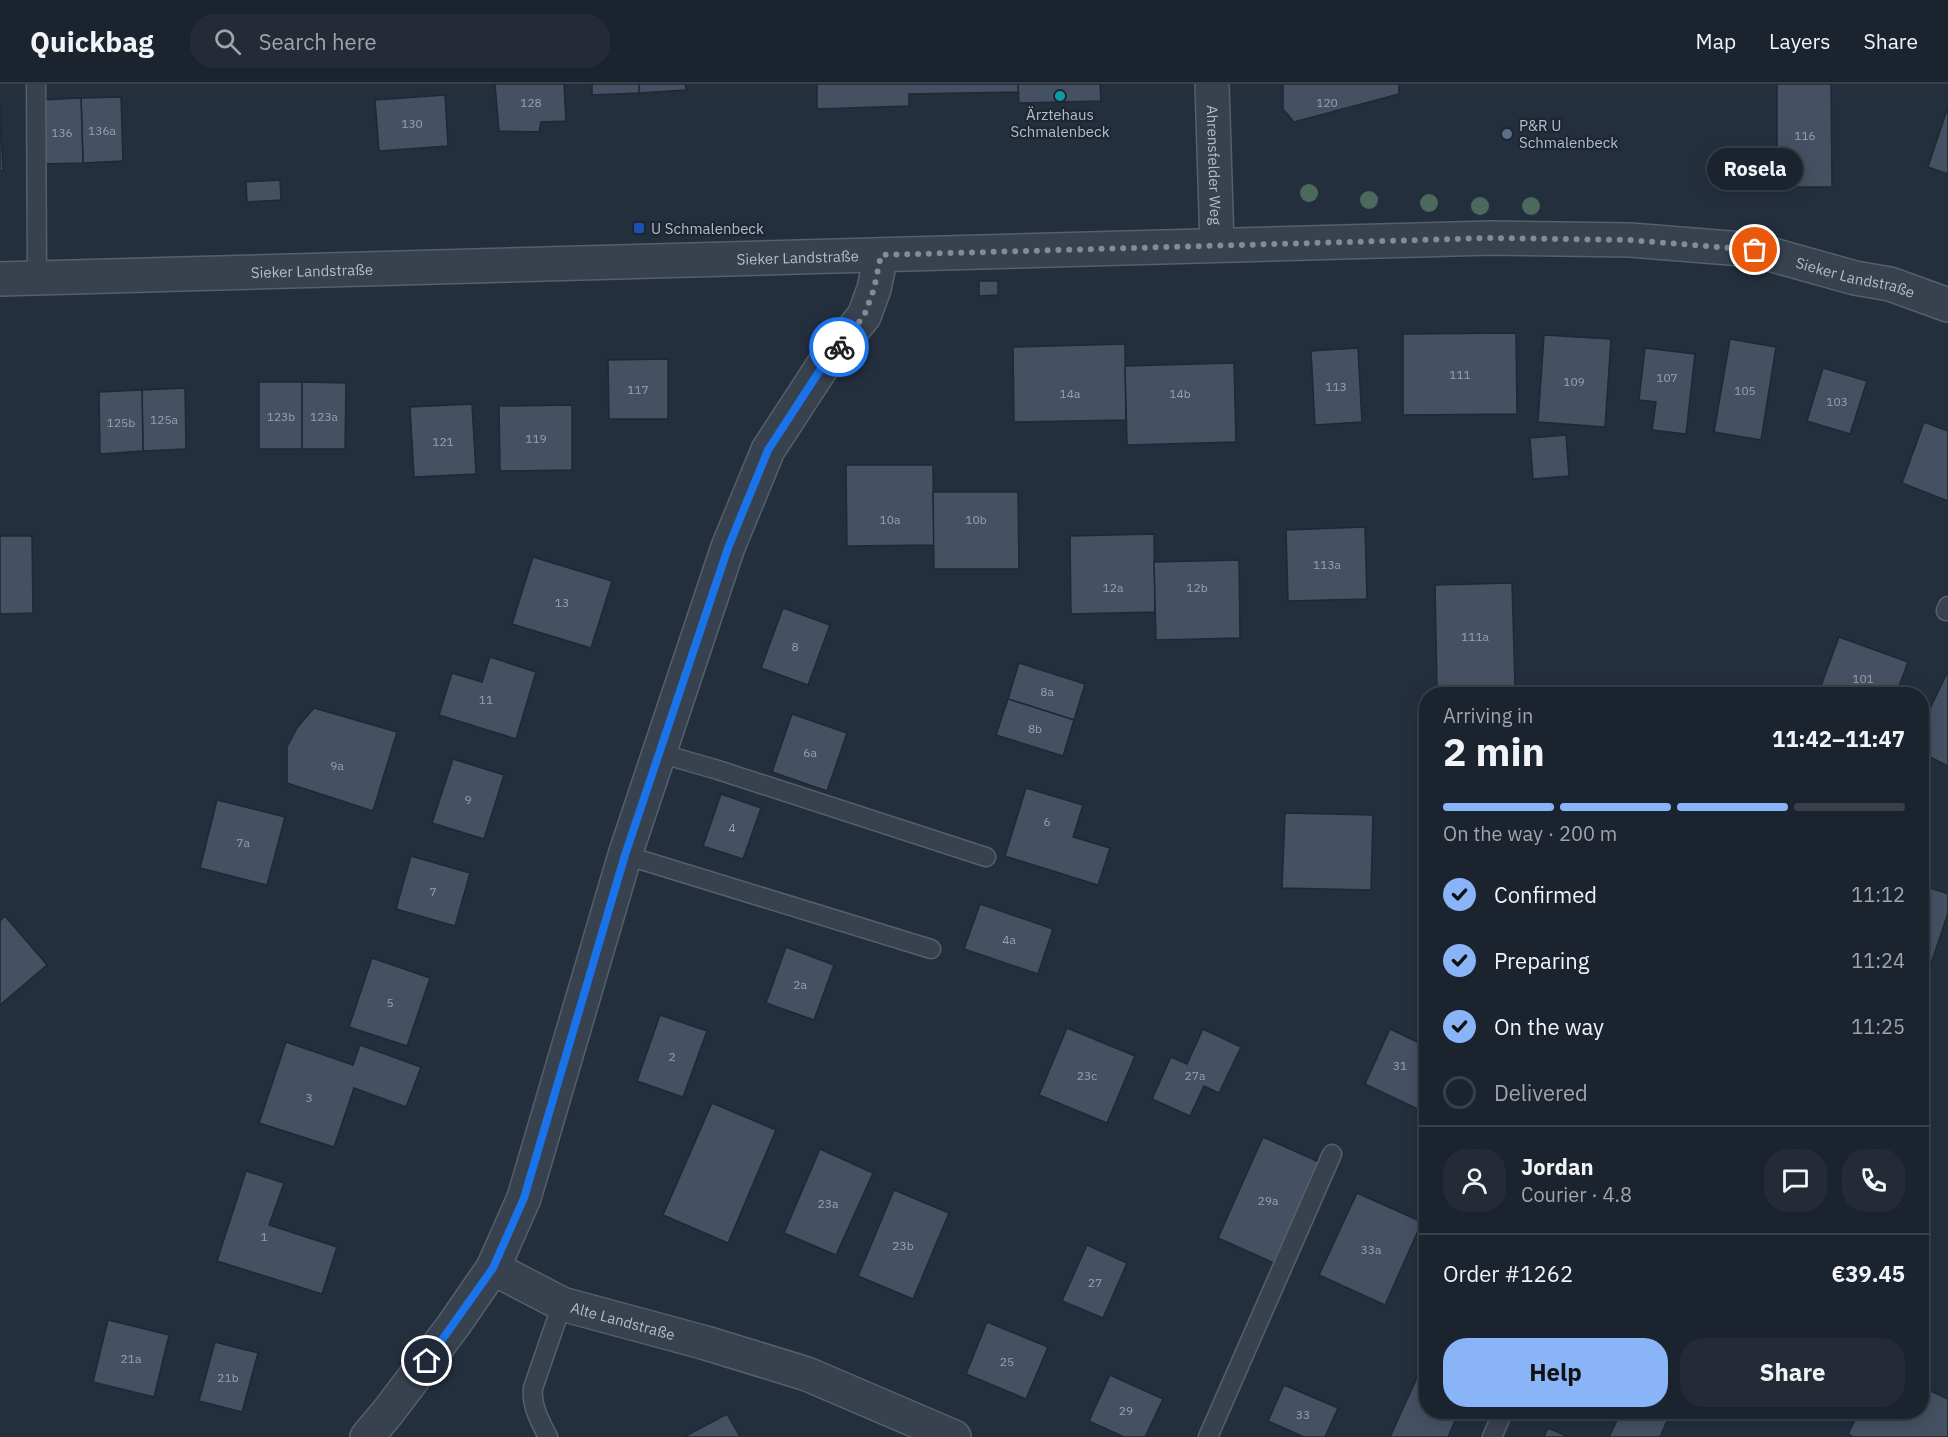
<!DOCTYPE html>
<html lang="en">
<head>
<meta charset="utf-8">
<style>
  body { margin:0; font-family:"IBM Plex Sans",sans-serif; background:#242b36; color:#f1f3f6; height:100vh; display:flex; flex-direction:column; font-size:22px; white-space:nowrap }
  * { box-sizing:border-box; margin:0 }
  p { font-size:20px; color:#a0a4aa }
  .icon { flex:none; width:33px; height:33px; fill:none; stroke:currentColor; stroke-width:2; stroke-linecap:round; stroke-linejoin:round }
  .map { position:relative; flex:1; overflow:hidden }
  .details { position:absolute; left:1419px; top:603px; width:510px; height:732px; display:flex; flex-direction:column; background:#1b232e; border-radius:24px; box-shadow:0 3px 15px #0003,0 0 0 2px #39404a }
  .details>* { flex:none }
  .pin { position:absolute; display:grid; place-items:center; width:51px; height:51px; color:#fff; margin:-26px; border:3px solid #fff; border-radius:50%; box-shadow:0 2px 6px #0007 }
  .courier { position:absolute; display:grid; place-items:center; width:60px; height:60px; margin:-30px; border:4px solid #1a73e8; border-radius:50%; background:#fff; color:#222; box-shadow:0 2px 8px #0007 }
  .bubble { position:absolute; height:42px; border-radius:21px; background:#1b232e; box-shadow:0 3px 15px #0003,0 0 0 2px #39404a; font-size:20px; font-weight:700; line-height:42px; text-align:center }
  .summary em { font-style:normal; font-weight:700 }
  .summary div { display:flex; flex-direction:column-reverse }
  .summary { display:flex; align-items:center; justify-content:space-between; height:102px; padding:0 24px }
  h1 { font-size:39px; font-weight:700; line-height:45px }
  .bar { display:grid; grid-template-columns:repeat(4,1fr); gap:9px 6px; align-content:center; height:72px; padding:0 24px }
  .bar i { height:8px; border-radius:4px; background:#39404a }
  .bar .on { background:#8ab4f8 }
  .bar p { grid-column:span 4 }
  .line { display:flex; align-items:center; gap:15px; padding:0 24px; border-top:2px solid #39404a }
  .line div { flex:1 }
  .round { display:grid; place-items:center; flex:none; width:63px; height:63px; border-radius:24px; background:#242b36 }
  ol { padding:0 24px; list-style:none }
  li { display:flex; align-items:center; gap:18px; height:66px }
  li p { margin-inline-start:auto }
  li .icon { padding:6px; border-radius:50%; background:#8ab4f8; color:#111; stroke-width:4 }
  li:last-child { color:#a0a4aa }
  li i { width:33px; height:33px; border:3px solid #39404a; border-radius:50% }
  .action { display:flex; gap:12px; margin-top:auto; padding:12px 24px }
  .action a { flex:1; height:69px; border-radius:24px; background:#8ab4f8; color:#111; font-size:24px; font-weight:700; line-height:69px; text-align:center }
  .action a+a { background:#242b36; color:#f1f3f6 }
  header { display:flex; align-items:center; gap:36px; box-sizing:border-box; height:84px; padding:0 30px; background:#1b232e; border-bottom:2px solid #39404a }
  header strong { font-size:28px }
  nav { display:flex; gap:33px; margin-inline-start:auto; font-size:21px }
  .search { width:420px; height:54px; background:#242b36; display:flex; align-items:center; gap:15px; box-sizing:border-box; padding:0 21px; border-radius:24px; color:#a0a4aa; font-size:22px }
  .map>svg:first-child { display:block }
</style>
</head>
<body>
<header>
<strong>Quickbag</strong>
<div class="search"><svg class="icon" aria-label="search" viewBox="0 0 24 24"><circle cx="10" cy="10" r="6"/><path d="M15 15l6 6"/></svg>Search here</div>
<nav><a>Map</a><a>Layers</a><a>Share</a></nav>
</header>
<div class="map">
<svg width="1948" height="1353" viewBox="0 0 1948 1353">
  <rect width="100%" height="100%" fill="#242f3e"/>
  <g fill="#455162" stroke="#1f2835" stroke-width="1.5">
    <path d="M495 0H564L566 37 541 38 539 48 499 47Z"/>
    <path d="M592 0H639V9L592 11Z"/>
    <path d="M639 0H685L686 6 639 9Z"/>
    <path d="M817 0H1018L1019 8 909 10V22L817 25Z"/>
    <path d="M1018 0H1100L1101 17 1019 19Z"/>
    <path d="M1283 0H1399V10L1294 38 1283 25Z"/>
    <path d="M1777 0H1831L1832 103H1777Z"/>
    <path d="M445 11 448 62 379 67 375 16Z"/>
    <path d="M121 13 123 77 83 79 81 14Z"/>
    <path d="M81 14 83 79 43 80 41 16Z"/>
    <path d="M0 22 3 87H0Z"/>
    <path d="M1948 23V90L1928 83Z"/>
    <path d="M280 96 281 116 247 118 246 98Z"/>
    <path d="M979 197H998V211L979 212Z"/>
    <path d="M1516 249 1517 330 1403 331V250Z"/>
    <path d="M1544 251 1611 255 1605 343 1538 338Z"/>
    <path d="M1730 255 1776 263 1761 356 1714 348Z"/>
    <path d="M1125 260 1126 336 1014 338 1013 263Z"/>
    <path d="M1358 264 1362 338 1315 341 1311 267Z"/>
    <path d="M1645 264 1695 270 1686 350 1652 346 1656 318 1639 316Z"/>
    <path d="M668 275V335H609L608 276Z"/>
    <path d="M1234 279 1236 358 1127 361 1125 282Z"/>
    <path d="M1823 284 1867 297 1850 350 1807 337Z"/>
    <rect x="259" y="298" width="43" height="67"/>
    <path d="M302 298 346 299 345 365H302Z"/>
    <path d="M185 304 186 365 143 367 142 306Z"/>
    <path d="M142 306 143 367 100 370 99 308Z"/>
    <path d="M472 320 476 390 414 393 410 323Z"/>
    <path d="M572 321V386L500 387 499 322Z"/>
    <path d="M1924 338 1948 347V417L1902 399Z"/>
    <path d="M1566 351 1569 392 1533 395 1530 354Z"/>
    <path d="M846 381H933L934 461 847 462Z"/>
    <path d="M933 408H1018L1019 485H934Z"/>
    <path d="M1365 443 1367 515 1288 517 1286 446Z"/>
    <path d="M1154 450 1155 528 1071 530 1070 452Z"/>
    <path d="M0 452H32L33 529 0 530Z"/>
    <path d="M533 473 612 497 591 564 512 540Z"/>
    <path d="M1239 476 1240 554 1156 556 1154 478Z"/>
    <path d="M1512 499 1515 602 1437 604 1435 501Z"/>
    <path d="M783 524 830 541 808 601 761 584Z"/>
    <path d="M1839 553 1908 578 1896 610H1818Z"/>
    <path d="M490 573 536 588 516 655 439 631 452 589 482 598Z"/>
    <path d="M1019 579 1085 600 1074 636 1008 615Z"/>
    <path d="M1948 587V682L1922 669V641Z"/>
    <path d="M1008 615 1074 636 1063 672 996 651Z"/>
    <path d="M314 624 397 648 373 727 287 699V663L297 644Z"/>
    <path d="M792 630 847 649 827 707 772 688Z"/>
    <path d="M453 675 504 691 484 755 432 739Z"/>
    <path d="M1026 704 1083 721 1073 753 1110 764 1098 801 1005 772Z"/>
    <path d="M721 710 761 724 743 775 703 762Z"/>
    <path d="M217 716 285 733 267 801 200 784Z"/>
    <path d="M1285 729 1373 731 1371 806 1282 804Z"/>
    <path d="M411 772 470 789 455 842 396 825Z"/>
    <path d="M1922 801 1948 810V829L1926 895 1922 894Z"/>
    <path d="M980 820 1053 845 1038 890 964 865Z"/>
    <path d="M5 832 47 881 0 921V837Z"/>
    <path d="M786 863 834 881 814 936 766 919Z"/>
    <path d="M372 874 430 894 407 962 349 943Z"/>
    <path d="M660 931 707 947 683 1013 637 997Z"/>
    <path d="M1067 944 1135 972 1107 1039 1039 1011Z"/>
    <path d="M1203 945 1241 963 1219 1009 1204 1002 1190 1032 1152 1015 1171 973 1187 980Z"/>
    <path d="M1390 945 1426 962V1029L1365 1000Z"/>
    <path d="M286 958 353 981 360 961 421 983 406 1023 354 1004 334 1063 259 1039Z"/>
    <path d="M712 1019 776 1046 728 1159 663 1131Z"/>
    <path d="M1263 1053 1319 1078 1274 1179 1218 1154Z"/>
    <path d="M820 1065 873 1089 836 1171 784 1149Z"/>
    <path d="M246 1087 284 1099 269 1141 337 1163 322 1210 217 1177Z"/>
    <path d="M894 1106 949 1129 913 1215 858 1192Z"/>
    <path d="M1357 1109 1422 1138 1385 1221 1319 1191Z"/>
    <path d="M1087 1161 1127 1179 1103 1234 1062 1217Z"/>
    <path d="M108 1236 169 1251 154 1313 93 1298Z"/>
    <path d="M987 1238 1048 1263 1026 1315 966 1290Z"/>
    <path d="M215 1258 258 1269 242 1328 199 1317Z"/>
    <path d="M1420 1287 1426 1289V1328H1459L1448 1353H1390Z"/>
    <path d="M1110 1291 1163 1315 1145 1353H1124L1089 1337Z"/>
    <path d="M1284 1301 1338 1324 1325 1353H1304L1268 1337Z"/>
    <path d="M1922 1303 1948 1315V1353H1853L1848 1350 1859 1328H1896L1900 1329 1901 1328H1922Z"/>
    <path d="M1621 1328H1664L1670 1330 1660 1353H1609Z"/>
    <path d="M727 1330 740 1353H684Z"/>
    <path d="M1548 1344 1569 1353H1544Z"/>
  </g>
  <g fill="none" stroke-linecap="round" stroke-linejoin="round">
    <defs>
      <g id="service">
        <path d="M36 0 37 193"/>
        <path d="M1946 527 1948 522"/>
        <path d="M659 669 718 686 986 773"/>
        <path d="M625 771 931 865"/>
        <path d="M548 1353C540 1337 531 1322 533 1304L562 1220"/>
        <path d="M1208 1353 1332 1070"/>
        <path d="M1492 1353 1503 1328"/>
      </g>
      <g id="minor">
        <path id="s1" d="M1212 0 1217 161"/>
        <path id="s2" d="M493 1184 562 1220 706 1259 807 1290 954 1353"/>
        <path d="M367 1353 388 1328 453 1242 493 1184 524 1114 625 771 728 463 768 366 822 283 864 232 874 205 881 171"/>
      </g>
      <g id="tertiary">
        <path id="s3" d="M0 195 1491 154 1630 156 1755 166 1855 194 1890 200 1948 221"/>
      </g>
    </defs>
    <use href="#service" stroke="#565f6c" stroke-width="21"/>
    <use href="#minor" stroke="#565f6c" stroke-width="36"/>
    <use href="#tertiary" stroke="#565f6c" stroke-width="36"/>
    <use href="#service" stroke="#38414e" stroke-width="18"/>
    <use href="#minor" stroke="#38414e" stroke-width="33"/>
    <use href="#tertiary" stroke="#38414e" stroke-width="33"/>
  </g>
  <g fill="#4b6a5d">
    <circle cx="1309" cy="109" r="9"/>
    <circle cx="1369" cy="116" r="9"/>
    <circle cx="1429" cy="119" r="9"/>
    <circle cx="1480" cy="122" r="9"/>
    <circle cx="1531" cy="122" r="9"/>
  </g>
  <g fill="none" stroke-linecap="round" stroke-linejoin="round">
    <path stroke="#828b98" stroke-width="6" stroke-dasharray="0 10.8" d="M839 263 864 232 874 205 881 171 1491 154 1630 156 1755 166"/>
    <path stroke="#1a73e8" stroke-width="8" d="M427 1277 493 1184 524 1114 625 771 728 464 768 366 822 283 839 263"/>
  </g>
  <circle fill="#0f9aa8" stroke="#1d2633" stroke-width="2" cx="1060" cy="12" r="6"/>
  <circle fill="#5c6f8a" stroke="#1d2633" stroke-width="2" cx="1507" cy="50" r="6"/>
  <rect fill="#1a4fb4" stroke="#1d2633" stroke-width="2" x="633" y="138" width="12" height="12" rx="3"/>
  <g text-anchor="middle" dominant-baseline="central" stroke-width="4.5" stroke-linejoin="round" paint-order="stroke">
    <g font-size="12" fill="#98a1af">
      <text x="531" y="18">128</text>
      <text x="1327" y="18">120</text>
      <text x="412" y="39">130</text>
      <text x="102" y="46">136a</text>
      <text x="62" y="48">136</text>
      <text x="1805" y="51">116</text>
      <text x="1460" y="290">111</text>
      <text x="1667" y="293">107</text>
      <text x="1574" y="297">109</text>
      <text x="1336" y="302">113</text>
      <text x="638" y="305">117</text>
      <text x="1745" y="306">105</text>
      <text x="1070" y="309">14a</text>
      <text x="1180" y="309">14b</text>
      <text x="1837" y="317">103</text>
      <text x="281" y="332">123b</text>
      <text x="324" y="332">123a</text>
      <text x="164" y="335">125a</text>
      <text x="121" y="338">125b</text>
      <text x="536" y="354">119</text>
      <text x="443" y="357">121</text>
      <text x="890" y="435">10a</text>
      <text x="976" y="435">10b</text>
      <text x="1327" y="480">113a</text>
      <text x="1113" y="503">12a</text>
      <text x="1197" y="503">12b</text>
      <text x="562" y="518">13</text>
      <text x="1475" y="552">111a</text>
      <text x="795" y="562">8</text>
      <text x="1863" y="594">101</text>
      <text x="1047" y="607">8a</text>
      <text x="486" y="615">11</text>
      <text x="1035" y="644">8b</text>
      <text x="810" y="668">6a</text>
      <text x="337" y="681">9a</text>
      <text x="468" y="715">9</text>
      <text x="1047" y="737">6</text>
      <text x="732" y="743">4</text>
      <text x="243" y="758">7a</text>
      <text x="433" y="807">7</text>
      <text x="1009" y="855">4a</text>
      <text x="800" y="900">2a</text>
      <text x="390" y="918">5</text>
      <text x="672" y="972">2</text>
      <text x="1400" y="981">31</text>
      <text x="1087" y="991">23c</text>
      <text x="1195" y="991">27a</text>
      <text x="309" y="1013">3</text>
      <text x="1268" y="1116">29a</text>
      <text x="828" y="1119">23a</text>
      <text x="264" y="1152">1</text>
      <text x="903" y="1161">23b</text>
      <text x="1371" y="1165">33a</text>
      <text x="1095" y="1198">27</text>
      <text x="131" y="1274">21a</text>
      <text x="1007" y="1277">25</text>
      <text x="228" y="1293">21b</text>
      <text x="1126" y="1326">29</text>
      <text x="1303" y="1330">33</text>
    </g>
    <g font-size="15" fill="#b4bcc9" stroke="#1d2633" text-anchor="start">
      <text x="1060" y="30" text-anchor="middle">Ärztehaus<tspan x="1060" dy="17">Schmalenbeck</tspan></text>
      <text x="1519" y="41">P&amp;R U<tspan x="1519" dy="17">Schmalenbeck</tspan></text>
      <text x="651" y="144">U Schmalenbeck</text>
    </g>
    <g font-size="15" fill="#b4bcc9" stroke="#1d2633">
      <text stroke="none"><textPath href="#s1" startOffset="81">Ahrensfelder Weg</textPath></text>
      <text stroke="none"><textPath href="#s3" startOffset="798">Sieker Landstraße</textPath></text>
      <text stroke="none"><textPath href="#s3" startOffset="312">Sieker Landstraße</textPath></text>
      <text stroke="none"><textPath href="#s3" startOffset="1860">Sieker Landstraße</textPath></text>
      <text stroke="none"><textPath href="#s2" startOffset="141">Alte Landstraße</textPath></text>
    </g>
  </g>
</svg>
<div class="pin" style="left:1755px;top:166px;background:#ea580c"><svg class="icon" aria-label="bag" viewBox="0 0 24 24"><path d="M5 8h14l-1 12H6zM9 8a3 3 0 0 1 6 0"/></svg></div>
<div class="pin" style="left:427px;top:1277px;background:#1f2937"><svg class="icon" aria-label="home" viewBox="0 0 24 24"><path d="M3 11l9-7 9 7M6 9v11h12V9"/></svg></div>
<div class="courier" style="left:839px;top:263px"><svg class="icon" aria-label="bike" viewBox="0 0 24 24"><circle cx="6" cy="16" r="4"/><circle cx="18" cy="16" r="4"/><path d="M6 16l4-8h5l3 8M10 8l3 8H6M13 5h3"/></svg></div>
<div class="bubble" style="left:1707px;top:64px;width:96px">Rosela</div>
<section class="details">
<div class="summary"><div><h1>2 min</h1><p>Arriving in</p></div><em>11:42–11:47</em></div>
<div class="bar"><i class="on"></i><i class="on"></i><i class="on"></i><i></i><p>On the way · 200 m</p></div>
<ol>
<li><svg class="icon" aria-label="check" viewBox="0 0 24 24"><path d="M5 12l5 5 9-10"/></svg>Confirmed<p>11:12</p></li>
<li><svg class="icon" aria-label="check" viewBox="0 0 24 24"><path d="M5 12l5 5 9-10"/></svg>Preparing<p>11:24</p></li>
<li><svg class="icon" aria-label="check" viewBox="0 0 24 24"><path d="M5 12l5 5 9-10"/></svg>On the way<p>11:25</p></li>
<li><i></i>Delivered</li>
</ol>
<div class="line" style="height:108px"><a class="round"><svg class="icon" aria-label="person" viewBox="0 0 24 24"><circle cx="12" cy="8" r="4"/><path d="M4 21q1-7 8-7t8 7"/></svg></a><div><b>Jordan</b><p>Courier · 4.8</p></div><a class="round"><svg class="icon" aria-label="chat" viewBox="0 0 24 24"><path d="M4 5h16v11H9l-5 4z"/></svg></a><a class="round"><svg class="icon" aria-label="phone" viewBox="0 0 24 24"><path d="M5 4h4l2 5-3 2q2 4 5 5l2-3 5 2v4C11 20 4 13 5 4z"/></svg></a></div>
<div class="line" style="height:78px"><div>Order #1262</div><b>€39.45</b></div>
<div class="action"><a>Help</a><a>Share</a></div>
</section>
</div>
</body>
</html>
